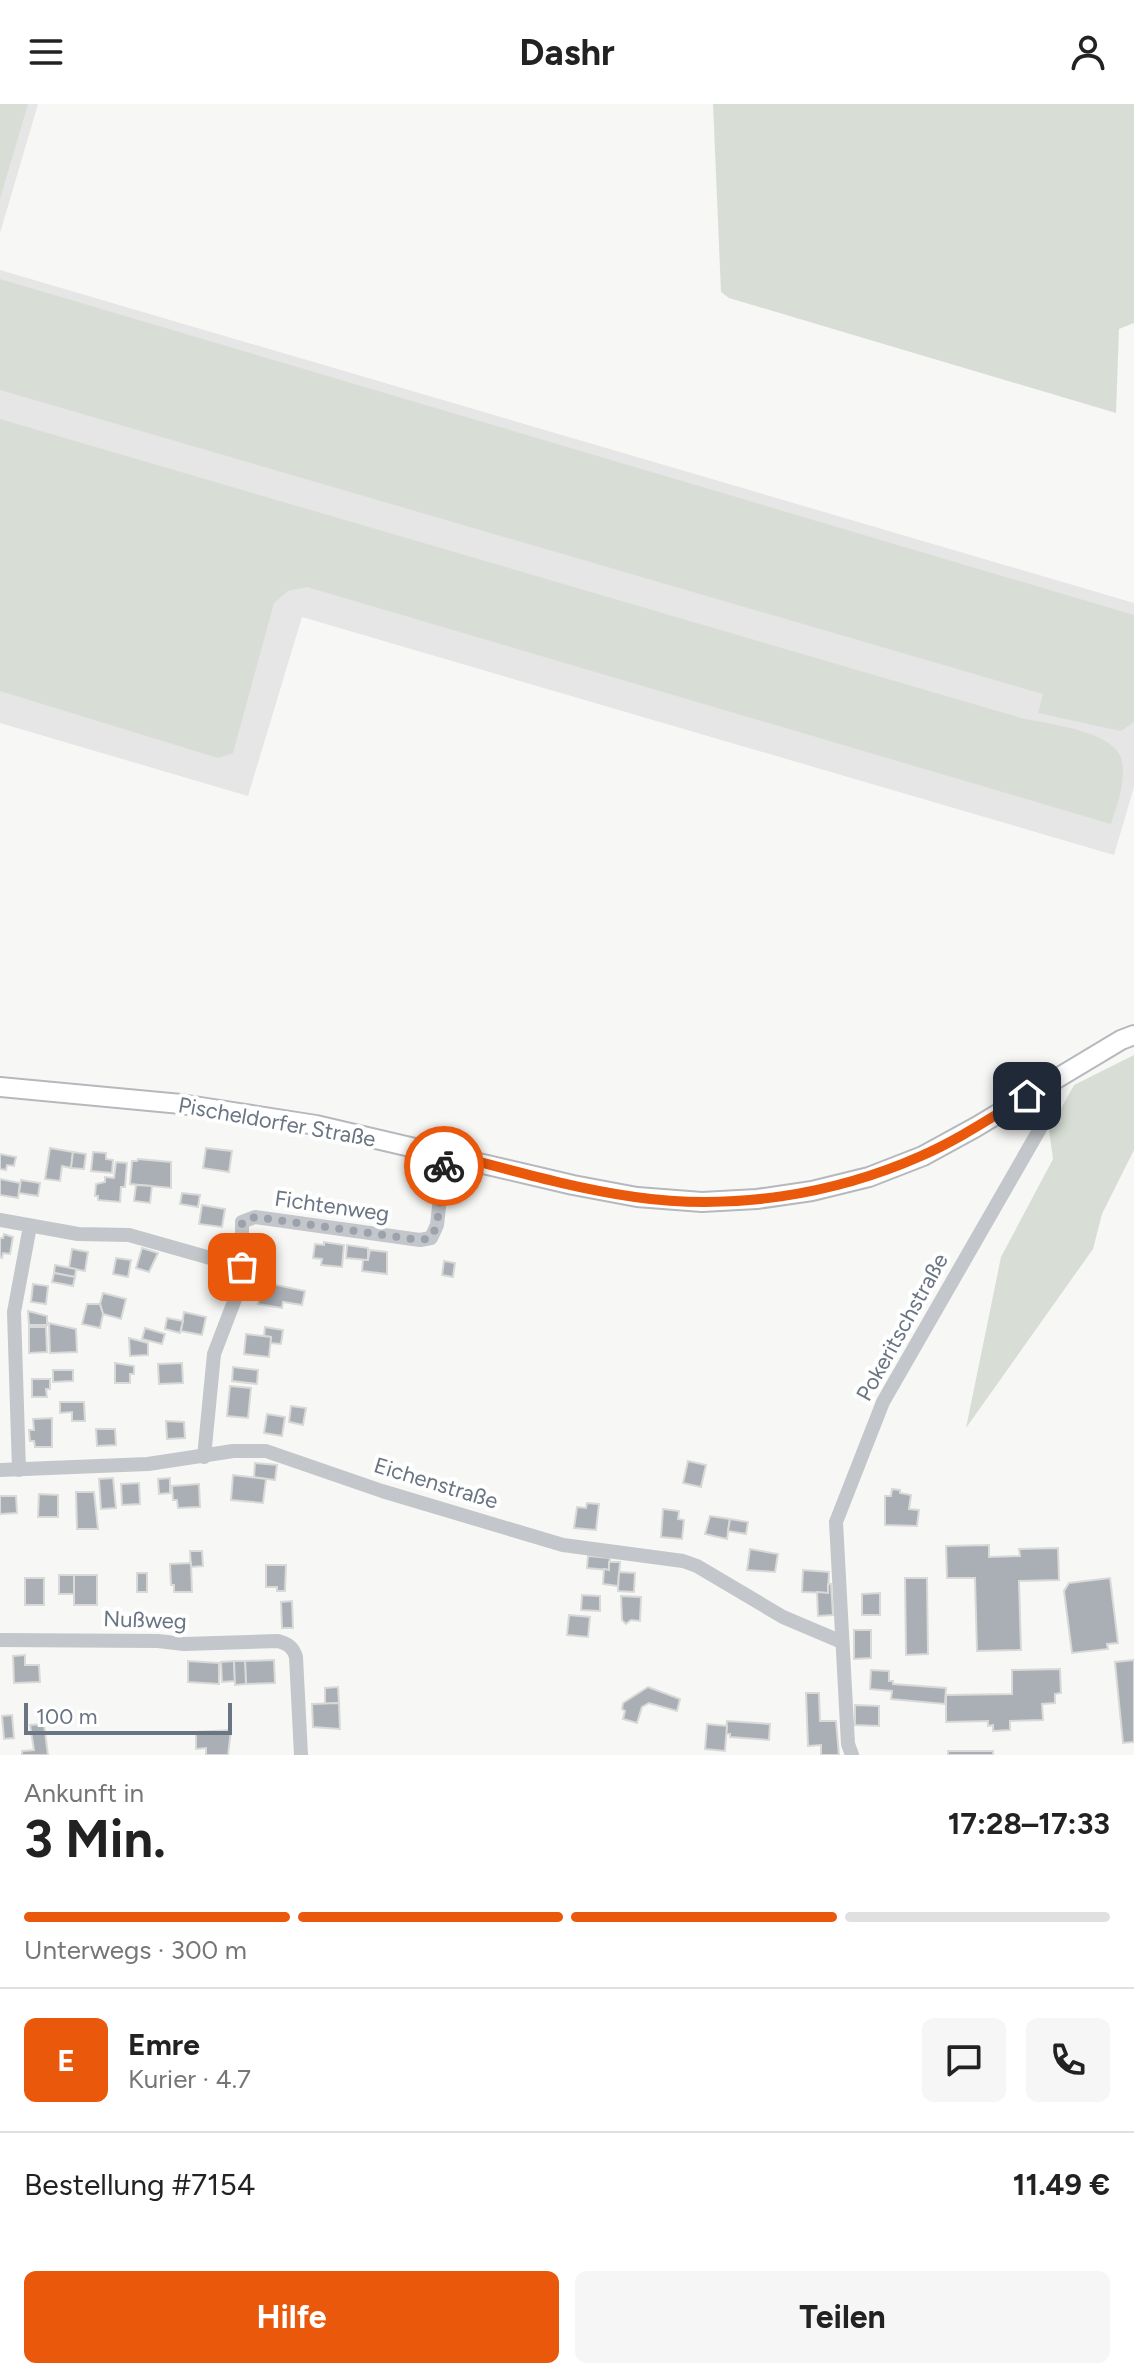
<!DOCTYPE html>
<html lang="de">
<head>
<meta charset="utf-8">
<style>
  body { margin:0; font-family:Figtree,sans-serif; background:#f6f6f6; color:#222; height:100vh; display:flex; flex-direction:column; font-size:30px; white-space:nowrap }
  * { box-sizing:border-box; margin:0 }
  p { font-size:26px; color:#767676 }
  .icon { flex:none; width:44px; height:44px; fill:none; stroke:currentColor; stroke-width:2; stroke-linecap:round; stroke-linejoin:round }
  .map { position:relative; height:1651px; overflow:hidden }
  .details { display:flex; flex-direction:column; background:#fff; flex:1 }
  .details>* { flex:none }
  .scale { position:absolute; left:24px; bottom:20px; width:208px; box-sizing:border-box; padding-left:8px; border:4px solid #697583; border-top:0; font-size:22px; line-height:28px; white-space:nowrap; color:#697583; -webkit-text-stroke:6px #fff; paint-order:stroke }
  .pin { position:absolute; display:grid; place-items:center; width:68px; height:68px; color:#fff; margin:-34px; border-radius:16px; box-shadow:0 4px 12px #0006 }
  .courier { position:absolute; display:grid; place-items:center; width:80px; height:80px; margin:-40px; border:6px solid #ea580c; border-radius:50%; background:#fff; color:#222; box-shadow:0 2px 10px #0007 }
  .overview em { font-style:normal; font-weight:700 }
  .overview div { display:flex; flex-direction:column-reverse }
  .overview { display:flex; align-items:center; justify-content:space-between; height:136px; padding:0 24px }
  h1 { font-size:52px; font-weight:700; line-height:60px }
  .bar { display:grid; grid-template-columns:repeat(4,1fr); gap:12px 8px; align-content:center; height:96px; padding:0 24px }
  .bar i { height:10px; border-radius:6px; background:#e0e0e0 }
  .bar .on { background:#ea580c }
  .bar p { grid-column:span 4 }
  .line { display:flex; align-items:center; gap:20px; padding:0 24px; border-top:2px solid #e0e0e0 }
  .line div { flex:1 }
  .round { display:grid; place-items:center; flex:none; width:84px; height:84px; border-radius:12px; background:#f6f6f6 }
  .action { display:flex; gap:16px; margin-top:auto; padding:16px 24px }
  .action a { flex:1; height:92px; border-radius:12px; background:#ea580c; color:#fff; font-size:32px; font-weight:700; line-height:92px; text-align:center }
  .action a+a { background:#f6f6f6; color:#222 }
  header { display:flex; justify-content:space-between; align-items:center; height:104px; padding:0 24px; background:#fff; font-size:36px; font-weight:700 }
  .map>svg:first-child { display:block }
</style>
</head>
<body>
<header><svg class="icon" aria-label="menu" viewBox="0 0 24 24"><path d="M4 6h16M4 12h16M4 18h16"/></svg>Dashr<svg class="icon" aria-label="person" viewBox="0 0 24 24"><circle cx="12" cy="8" r="4"/><path d="M4 21q1-7 8-7t8 7"/></svg></header>
<div class="map">
<svg width="1134" height="1651" viewBox="0 0 1134 1651">
  <rect width="100%" height="100%" fill="#f7f7f5"/>
  <g fill="#e5e6e5">
    <path d="M0 0H38L0 129Z"/>
    <path d="M0 166 1134 499V683L1114 751 302 513 248 692 0 619Z"/>
  </g>
  <g fill="#d8ded6">
    <path d="M0 0H28L0 95Z"/>
    <path d="M713 0H1134V219L1119 225 1116 309 729 194 721 188Z"/>
    <path d="M0 175 1134 511V618L1121 627 1038 609 1043 590 0 286Z"/>
    <path d="M0 315 1021 614C1047 620 1117 627 1122 657 1126 678 1117 700 1111 720L307 483 288 487 274 499 233 649 218 654 0 587Z"/>
    <path d="M1134 951V1046L1102 1110 1093 1145 966 1324 1001 1153 1053 1055 1049 1026 1074 981Z"/>
  </g>
  <g fill="#a9afb5" stroke="#d9d9d7" stroke-width="2">
    <path d="M50 1044 73 1048 71 1064 62 1062 60 1077 45 1075Z"/>
    <path d="M206 1044 232 1047 229 1068 203 1064Z"/>
    <path d="M73 1048 86 1050 84 1065 71 1064Z"/>
    <path d="M93 1048 106 1049V1055L113 1056 112 1069 91 1067Z"/>
    <path d="M0 1050 16 1053 14 1062 7 1061 6 1066 0 1065Z"/>
    <path d="M138 1055 171 1058V1084L130 1080 132 1057H137Z"/>
    <path d="M116 1058 127 1059 125 1083H121L120 1098 98 1096V1092H95L96 1080 105 1078V1073L114 1074Z"/>
    <path d="M0 1075 20 1079 18 1094 0 1091Z"/>
    <path d="M21 1076 40 1079 38 1092 19 1089Z"/>
    <path d="M136 1081 152 1082 150 1099 134 1097Z"/>
    <path d="M182 1089 200 1091 198 1103 180 1100Z"/>
    <path d="M202 1101 225 1105 222 1123 199 1120Z"/>
    <path d="M4 1130 13 1133 10 1150 3 1149 2 1154 0 1153V1134H3Z"/>
    <path d="M324 1138 344 1141 342 1163 321 1161 322 1155 313 1154 315 1140 324 1141Z"/>
    <path d="M347 1141 368 1144V1156L346 1154Z"/>
    <path d="M142 1144 158 1149 149 1168 136 1164Z"/>
    <path d="M72 1145 88 1148 85 1167 69 1164Z"/>
    <path d="M370 1146 387 1148V1170L362 1167 363 1156H368Z"/>
    <path d="M116 1154 131 1156 128 1173 113 1170Z"/>
    <path d="M444 1157 455 1159 453 1173 442 1171Z"/>
    <path d="M55 1161 76 1165 75 1173 54 1169Z"/>
    <path d="M54 1169 75 1173 73 1182 52 1178Z"/>
    <path d="M262 1178 305 1187 302 1201 283 1198 282 1204 258 1200Z"/>
    <path d="M33 1180 48 1182 46 1200 31 1198Z"/>
    <path d="M103 1189 126 1195 121 1215 103 1210 100 1200Z"/>
    <path d="M87 1200H100L103 1210 100 1224 82 1220Z"/>
    <path d="M28 1207 47 1212V1221H29Z"/>
    <path d="M184 1208 206 1213 202 1231 181 1227Z"/>
    <path d="M167 1214 183 1217 180 1229 165 1225Z"/>
    <path d="M49 1219 76 1225 77 1248 50 1249Z"/>
    <path d="M29 1223H46L47 1248 29 1249Z"/>
    <path d="M265 1223 283 1226 281 1240 270 1239 271 1233 264 1232Z"/>
    <path d="M145 1224 165 1230 162 1240 142 1235Z"/>
    <path d="M246 1230 271 1233 269 1253 244 1250Z"/>
    <path d="M129 1234 148 1239V1251L130 1252Z"/>
    <path d="M115 1259 134 1262V1270H130V1279H115Z"/>
    <path d="M182 1259 183 1279 159 1280 158 1260Z"/>
    <path d="M233 1263 258 1266 257 1280 232 1277Z"/>
    <path d="M53 1266H73V1277L53 1278Z"/>
    <path d="M32 1275H50V1285H46L47 1293H32Z"/>
    <path d="M230 1282 251 1284 248 1314 227 1312Z"/>
    <path d="M60 1298H84L85 1317H72V1308L60 1309Z"/>
    <path d="M291 1302 306 1304 303 1321 289 1318Z"/>
    <path d="M267 1310 285 1313 282 1332 264 1329Z"/>
    <path d="M52 1314V1343H35L34 1337H30L29 1326H34L33 1315Z"/>
    <path d="M166 1317 184 1318 185 1334 167 1335Z"/>
    <path d="M96 1325H115L116 1341 97 1342Z"/>
    <path d="M688 1357 706 1361 701 1383 683 1379Z"/>
    <path d="M255 1359 277 1361 275 1376 254 1373Z"/>
    <path d="M233 1371 266 1375 263 1399 231 1396Z"/>
    <path d="M113 1374 116 1404 101 1405 99 1375Z"/>
    <path d="M170 1374V1389L159 1390 158 1375Z"/>
    <path d="M139 1379 140 1400 122 1401 121 1380Z"/>
    <path d="M199 1380 200 1403 178 1404 177 1396H173L172 1382Z"/>
    <path d="M892 1385 900 1386V1389L911 1391 909 1405 919 1406 917 1422 885 1421V1392H891Z"/>
    <path d="M76 1388H94L98 1425H77Z"/>
    <path d="M39 1390 58 1391V1413H38Z"/>
    <path d="M0 1392H16L17 1409 0 1410Z"/>
    <path d="M587 1399 599 1400 596 1426 574 1424 577 1403 586 1404Z"/>
    <path d="M663 1405 679 1407 678 1415 684 1416 682 1435 661 1433Z"/>
    <path d="M710 1412 730 1415 727 1435 705 1430Z"/>
    <path d="M730 1415 748 1418 746 1430 728 1427Z"/>
    <path d="M989 1441V1453L1020 1452 1019 1445 1058 1444 1059 1476 1019 1477 1021 1546 977 1547 975 1474H947L946 1442Z"/>
    <path d="M750 1445 778 1450 775 1468 747 1466Z"/>
    <path d="M190 1447H202L203 1462 191 1463Z"/>
    <path d="M588 1452 610 1454 609 1466 587 1464Z"/>
    <path d="M609 1458H620L618 1482 603 1480 604 1465 609 1466Z"/>
    <path d="M191 1459 192 1488H174V1481H171L170 1460Z"/>
    <path d="M266 1461H286L285 1487H277V1483H266Z"/>
    <path d="M803 1466 829 1468 828 1489 802 1488Z"/>
    <path d="M619 1468 635 1469 634 1488 618 1487Z"/>
    <rect x="137" y="1469" width="10" height="19"/>
    <rect x="59" y="1471" width="15" height="19"/>
    <rect x="74" y="1471" width="23" height="30"/>
    <rect x="25" y="1474" width="19" height="27"/>
    <path d="M905 1474H927L928 1550 906 1551Z"/>
    <path d="M1110 1474 1118 1539 1107 1540 1108 1545 1072 1549 1064 1487 1069 1479Z"/>
    <path d="M828 1480H831L833 1511 818 1512 817 1488 828 1489Z"/>
    <path d="M880 1489V1511H862V1490Z"/>
    <path d="M582 1491 600 1492V1507L581 1506Z"/>
    <path d="M621 1492 641 1493 640 1517 631 1516 626 1520 622 1516Z"/>
    <path d="M292 1497 293 1524H282L281 1498Z"/>
    <path d="M569 1511 590 1513 588 1533 567 1531Z"/>
    <path d="M854 1526H871V1554L854 1555Z"/>
    <path d="M25 1551V1561H39L40 1578 14 1579 13 1552Z"/>
    <path d="M274 1556 275 1579 246 1580 245 1557Z"/>
    <path d="M1134 1556V1638L1123 1639 1115 1558Z"/>
    <path d="M188 1557 219 1559V1580L188 1578Z"/>
    <path d="M234 1557 235 1577 222 1578 221 1558Z"/>
    <path d="M234 1557H245L246 1580 235 1581Z"/>
    <path d="M1060 1565 1061 1589 1055 1590V1599L1042 1600 1043 1616 1010 1617V1626L993 1627V1621L988 1622V1617L946 1618V1591L1012 1590V1566Z"/>
    <path d="M871 1566 889 1567V1577H893V1580L946 1584 945 1600 891 1595 892 1587 870 1585Z"/>
    <path d="M338 1583 339 1599 325 1600V1584Z"/>
    <path d="M648 1583 680 1595 677 1607 649 1599 642 1603 637 1619 623 1615 625 1607 622 1605 623 1599Z"/>
    <path d="M806 1589H819L820 1617H836L839 1651H821V1641L808 1642Z"/>
    <path d="M339 1599 340 1625 313 1623 312 1600Z"/>
    <path d="M855 1601 879 1602V1622L855 1621Z"/>
    <path d="M12 1611 14 1634 4 1635 2 1612Z"/>
    <path d="M727 1617 770 1620 769 1636 730 1633V1630H726Z"/>
    <path d="M44 1620 48 1651H22V1647L34 1646 30 1621Z"/>
    <path d="M707 1620 727 1622 725 1647 705 1645Z"/>
    <path d="M231 1626 228 1651H206V1644L196 1645V1628Z"/>
    <rect x="948" y="1647" width="45" height="4"/>
  </g>
  <g fill="none" stroke-linecap="round" stroke-linejoin="round">
    <defs>
      <path id="major" d="M0 983 181 1000 316 1021 573 1081 637 1093 702 1098 757 1095 812 1087 869 1073 923 1052 976 1023 1121 936 1134 931"/>
    </defs>
    <use href="#major" stroke="#b5b8bc" stroke-width="22"/>
    <g stroke="#c3c6ca" stroke-width="14">
      <path d="M0 1116 78 1130 129 1131 242 1163V1118L255 1113 420 1136 431 1134 437 1121 445 1049"/>
      <path d="M204 1353 214 1250 235 1195 242 1163"/>
      <path d="M0 1366 148 1360 233 1347H266L382 1387 563 1441 683 1457 697 1462 783 1513 842 1538"/>
      <path d="M19 1366 14 1208 30 1122"/>
      <path d="M0 1536 158 1537 184 1540 278 1537C288 1540 293 1543 296 1553L301 1651"/>
      <path d="M852 1651 848 1640 836 1418 883 1298 1053 1002 1052 976"/>
    </g>
    <use href="#major" stroke="#fff" stroke-width="18"/>
  </g>
  <g fill="none" stroke-linecap="round" stroke-linejoin="round">
    <path stroke="#9ba2ab" stroke-width="8" stroke-dasharray="0 14.4" d="M242 1163V1118L255 1113 420 1136 431 1134 437 1121 444 1062"/>
    <path stroke="#ea580c" stroke-width="10" d="M444 1062 445 1049C508 1065 571 1084 635 1093 731 1107 833 1091 921 1052 958 1036 992 1013 1027 992"/>
  </g>
  <g text-anchor="middle" dominant-baseline="central" stroke-width="8" stroke-linejoin="round" paint-order="stroke">
    <g font-size="22" fill="#697583" stroke="#fff">
      <text transform="translate(277 1018) rotate(10)">Pischeldorfer Straße</text>
      <text transform="translate(332 1102) rotate(8)">Fichtenweg</text>
      <text transform="translate(902 1223) rotate(-61)">Pokeritschstraße</text>
      <text transform="translate(436 1379) rotate(17)">Eichenstraße</text>
      <text transform="translate(145 1516) rotate(2)">Nußweg</text>
    </g>
  </g>
</svg>
<div class="scale">100 m</div>
<div class="pin" style="left:242px;top:1163px;background:#ea580c"><svg class="icon" aria-label="bag" viewBox="0 0 24 24"><path d="M5 8h14l-1 12H6zM9 8a3 3 0 0 1 6 0"/></svg></div>
<div class="pin" style="left:1027px;top:992px;background:#1f2937"><svg class="icon" aria-label="home" viewBox="0 0 24 24"><path d="M3 11l9-7 9 7M6 9v11h12V9"/></svg></div>
<div class="courier" style="left:444px;top:1062px"><svg class="icon" aria-label="bike" viewBox="0 0 24 24"><circle cx="6" cy="16" r="4"/><circle cx="18" cy="16" r="4"/><path d="M6 16l4-8h5l3 8M10 8l3 8H6M13 5h3"/></svg></div>
</div>
<section class="details">
<div class="overview"><div><h1>3 Min.</h1><p>Ankunft in</p></div><em>17:28–17:33</em></div>
<div class="bar"><i class="on"></i><i class="on"></i><i class="on"></i><i></i><p>Unterwegs · 300 m</p></div>
<div class="line" style="height:144px"><b class="round" style="background:#ea580c;color:#fff">E</b><div><b>Emre</b><p>Kurier · 4.7</p></div><a class="round"><svg class="icon" aria-label="chat" viewBox="0 0 24 24"><path d="M4 5h16v11H9l-5 4z"/></svg></a><a class="round"><svg class="icon" aria-label="phone" viewBox="0 0 24 24"><path d="M5 4h4l2 5-3 2q2 4 5 5l2-3 5 2v4C11 20 4 13 5 4z"/></svg></a></div>
<div class="line" style="height:104px"><div>Bestellung #7154</div><b>11.49 €</b></div>
<div class="action"><a>Hilfe</a><a>Teilen</a></div>
</section>
</body>
</html>
